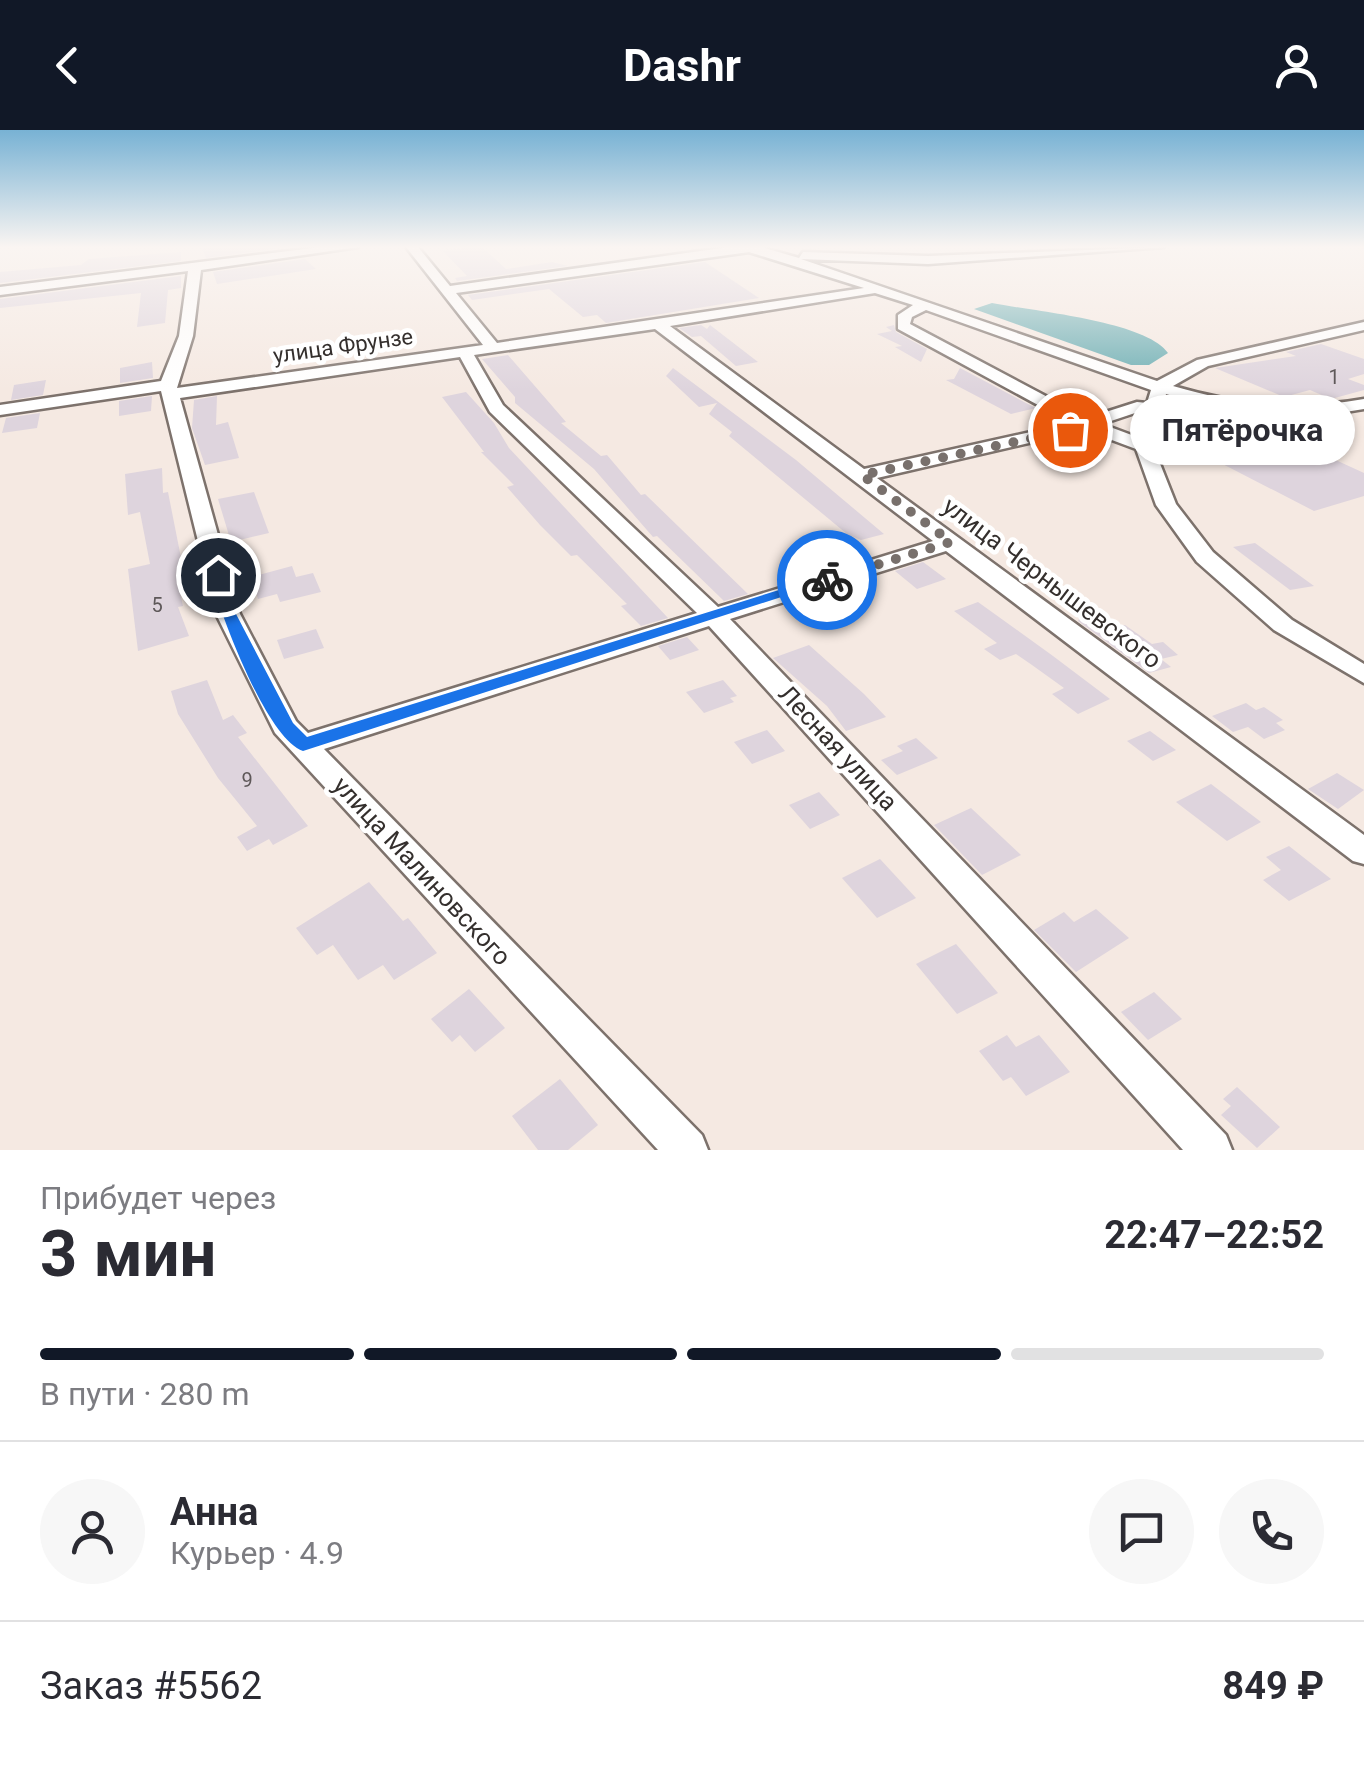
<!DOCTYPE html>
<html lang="ru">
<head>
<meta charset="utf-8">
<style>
  body { margin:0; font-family:Roboto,sans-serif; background:#f7f7f7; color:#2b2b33; height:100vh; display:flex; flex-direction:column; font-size:38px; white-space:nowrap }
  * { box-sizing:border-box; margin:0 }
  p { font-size:32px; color:#7c7c81 }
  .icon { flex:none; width:55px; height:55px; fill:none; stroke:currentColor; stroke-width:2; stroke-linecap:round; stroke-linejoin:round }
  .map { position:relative; height:1020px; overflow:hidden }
  .panel { display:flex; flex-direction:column; background:#fff; flex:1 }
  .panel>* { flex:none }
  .pin { position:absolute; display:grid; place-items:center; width:85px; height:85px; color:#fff; margin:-42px; border:5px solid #fff; border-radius:50%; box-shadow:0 2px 10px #0007 }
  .courier { position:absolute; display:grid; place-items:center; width:100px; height:100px; margin:-50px; border:8px solid #1a73e8; border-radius:50%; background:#fff; color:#222; box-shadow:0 2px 12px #0007 }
  .bubble { position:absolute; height:70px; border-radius:35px; background:#fff; box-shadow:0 2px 8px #0004; font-size:32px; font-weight:700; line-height:70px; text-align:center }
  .overview em { font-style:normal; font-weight:700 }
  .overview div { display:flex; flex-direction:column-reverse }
  .overview { display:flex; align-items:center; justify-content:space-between; height:170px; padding:0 40px }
  h1 { font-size:65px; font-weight:700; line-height:75px }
  .bar { display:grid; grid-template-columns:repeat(4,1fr); gap:15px 10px; align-content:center; height:120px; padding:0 40px }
  .bar i { height:12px; border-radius:8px; background:#e1e1e2 }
  .bar .current { background:#111827 }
  .bar p { grid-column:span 4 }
  .line { display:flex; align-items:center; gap:25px; padding:0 40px; border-top:2px solid #e1e1e2 }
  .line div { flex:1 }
  .round { display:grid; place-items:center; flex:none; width:105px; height:105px; border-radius:52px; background:#f7f7f7 }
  header { display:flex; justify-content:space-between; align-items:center; height:130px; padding:0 40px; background:#111827; color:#fff; font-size:45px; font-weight:700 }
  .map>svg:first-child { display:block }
</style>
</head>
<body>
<header><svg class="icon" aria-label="back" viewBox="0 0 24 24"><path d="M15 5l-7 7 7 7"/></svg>Dashr<svg class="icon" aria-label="person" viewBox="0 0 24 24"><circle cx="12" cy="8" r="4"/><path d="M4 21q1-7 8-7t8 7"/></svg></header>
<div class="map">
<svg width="1364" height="1020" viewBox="0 0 1364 1020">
  <rect width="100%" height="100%" fill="#f5e9e2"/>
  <path fill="#70b0b5" d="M992 173C1031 181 1146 191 1168 223L1149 235H1131L974 179Z"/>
  <g fill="#ded4dd">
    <path d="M202 117H288L206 128Z"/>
    <path d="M482 117 506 139 552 132 568 136 457 151 455 148 467 146 442 120Z"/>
    <path d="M181 122V131L0 153V142L81 135 89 129Z"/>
    <path d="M305 129 316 139 217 154 213 142Z"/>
    <path d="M705 132 759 168 606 193 597 185 583 187 549 159 472 170 468 165Z"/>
    <path d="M181 146V158L168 160 165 193 137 197 141 163 0 178V169Z"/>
    <path d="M701 195 707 199 710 195 758 232 736 236 701 206 692 207 679 198Z"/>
    <path d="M894 195 896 202 927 219 921 232 895 217 902 216 877 204 892 201 886 197Z"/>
    <path d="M1321 214 1364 229V244L1348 249 1364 255V260L1331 269 1310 260 1284 267 1215 238 1296 226 1286 222Z"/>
    <path d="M508 225 566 292 561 293 601 326 607 325 641 365 645 364 748 464 724 471 657 406 653 407 594 339 515 273V267L482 229Z"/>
    <path d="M152 232 153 248 120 253V238Z"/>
    <path d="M673 238 796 330 884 404 861 410 847 404 729 306 732 302 709 284 717 273 699 277 666 246Z"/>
    <path d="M960 238 1024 272 1036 278 1011 284 946 250 954 249Z"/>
    <path d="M46 250 43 265 11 270 14 255Z"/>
    <path d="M466 262 494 293 509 318 668 488 641 496 621 476 627 474 577 425 571 426 540 395 507 357 514 355 481 322H484L442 267Z"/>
    <path d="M152 266 151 281 119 286V271Z"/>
    <path d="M217 266 216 295 228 292 239 328 205 335 192 298 194 270Z"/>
    <path d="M40 283 37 298 2 303 6 288Z"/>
    <path d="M1317 300 1346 313 1316 321 1364 343V366L1314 381 1209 327Z"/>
    <path d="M162 338 163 363 168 362 184 443 176 445 183 476 178 477 189 506 138 521 128 439 150 434 140 382 128 385 125 344Z"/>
    <path d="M254 362 269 403 231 412 218 369Z"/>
    <path d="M1255 413 1314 456 1290 460 1233 417Z"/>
    <path d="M923 432 946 449 917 459 895 441Z"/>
    <path d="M292 436 296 447 313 443 321 462 280 472 277 464 258 469 251 447Z"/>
    <path d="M978 472 1053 526 1110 569 1078 584 1052 564 1064 558 1032 535 1016 524 1000 530 984 519 997 513 954 481Z"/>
    <path d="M1086 475 1116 497 1125 495 1152 514 1163 512 1178 525 1161 529 1171 537 1149 543 1078 491Z"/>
    <path d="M316 499 324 518 284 529 277 510Z"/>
    <path d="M687 507 699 520 670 530 658 516Z"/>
    <path d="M809 515 864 564 886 587 846 601 827 576 773 528Z"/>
    <path d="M207 550 223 590 233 585 247 603 238 607 308 696 273 715 269 709 247 721 237 707 257 696 218 648 178 584 171 561Z"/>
    <path d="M723 550 737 566 730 568 734 572 704 583 686 562Z"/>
    <path d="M1246 573 1256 580 1264 577 1283 590 1276 593 1285 600 1264 609 1248 597 1233 602 1212 586Z"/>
    <path d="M767 600 785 621 752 634 734 612Z"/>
    <path d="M1150 601 1176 620 1153 631 1127 611Z"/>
    <path d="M916 608 938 628 897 645 881 630 903 621 897 616Z"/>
    <path d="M1337 643 1364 660 1338 679 1308 659Z"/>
    <path d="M1211 654 1261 692 1227 711 1176 672Z"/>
    <path d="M819 662 840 685 810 699 789 675Z"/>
    <path d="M971 678 1021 725 982 745 934 695Z"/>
    <path d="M1289 716 1331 749 1289 771 1263 750 1281 740 1266 727Z"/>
    <path d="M880 729 916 768 877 788 842 748Z"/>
    <path d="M369 752 403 791 408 788 437 823 394 850 383 835 358 850 333 815 317 825 296 798Z"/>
    <path d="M1096 779 1129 808 1076 842 1034 800 1064 782 1074 792Z"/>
    <path d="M956 814 998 863 957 884 916 834Z"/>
    <path d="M469 859 505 898 475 922 460 905 452 912 431 889Z"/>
    <path d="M1154 862 1182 889 1148 910 1121 882Z"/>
    <path d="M1007 905 1016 917 1039 905 1070 942 1026 966 1011 947 1003 951 979 921Z"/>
    <path d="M560 949 598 995 568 1020H538L512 986Z"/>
    <path d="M1237 957 1280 997 1257 1018 1221 985 1231 976 1223 969Z"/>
  </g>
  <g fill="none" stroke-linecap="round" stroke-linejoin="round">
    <defs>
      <path id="minor" d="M321 117H358L201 140 193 206 177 258 483 215 406 117H418L450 156 729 117H761L799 128 803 122 928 126 1164 117 928 134 801 129 1157 251 1197 230 1364 192V200L1208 236 1173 256C1238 275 1297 281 1364 269V279C1295 292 1233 284 1166 264L1153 316 1176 374 1213 422 1292 490 1364 534V553L1274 500 1197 432 1156 375 1136 319 1085 300 877 348 1364 705V734L1353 731 946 421 730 489 1226 1005 1232 1020H1183L709 496 324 619 702 1005 708 1020H658L275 603 216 484 161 261 0 285V275L161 251 179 206 188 141 0 165V157ZM749 122 864 158 497 213 456 163ZM875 163 913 175 898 185V199L1071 293 864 339 670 196ZM926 180 1151 260 1147 273 1137 272 1087 288 910 194 912 187ZM655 199 933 411 718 477 503 275 474 225ZM460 227 490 282 697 483 308 603 296 591 240 484 180 268ZM1138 282 1144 283 1137 307 1102 294Z"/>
    </defs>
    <use href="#minor" stroke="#7d726c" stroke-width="5"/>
    <use href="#minor" fill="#fff" fill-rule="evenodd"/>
  </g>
  <linearGradient id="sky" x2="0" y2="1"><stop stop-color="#78b2d4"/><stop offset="0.45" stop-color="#faf5f2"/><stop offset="1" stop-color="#faf5f2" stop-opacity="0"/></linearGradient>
  <rect width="1364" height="260" fill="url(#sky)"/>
  <path fill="#1a73e8" d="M218 441 225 445 236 484 293 593 307 607 821 447 834 450 303 621C266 608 220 483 210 445Z"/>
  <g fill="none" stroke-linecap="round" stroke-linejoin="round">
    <path stroke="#78706c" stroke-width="10" stroke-dasharray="0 18" d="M827 450 951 412 862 345 1070 300"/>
  </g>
  <g text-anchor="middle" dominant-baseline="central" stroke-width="9" stroke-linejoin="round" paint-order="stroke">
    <g font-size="20" fill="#5e5859">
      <text x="1334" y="247">1</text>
      <text x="157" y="475">5</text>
      <text x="247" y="650">9</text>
    </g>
    <g font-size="22" fill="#342f2d" stroke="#fff">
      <text transform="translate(343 216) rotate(-8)">улица Фрунзе</text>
    </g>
    <g font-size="25" fill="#342f2d" stroke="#fff">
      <text transform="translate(1052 453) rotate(37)">улица Чернышевского</text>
      <text transform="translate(838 618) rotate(47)">Лесная улица</text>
      <text transform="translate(422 741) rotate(47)">улица Малиновского</text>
    </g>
  </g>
</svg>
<div class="pin" style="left:1070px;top:300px;background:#ea580c"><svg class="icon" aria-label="bag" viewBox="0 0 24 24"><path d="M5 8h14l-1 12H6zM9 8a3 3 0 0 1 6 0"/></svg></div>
<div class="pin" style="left:218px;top:445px;background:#1f2937"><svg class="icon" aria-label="home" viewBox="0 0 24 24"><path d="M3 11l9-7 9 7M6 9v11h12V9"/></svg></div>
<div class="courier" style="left:827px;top:450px"><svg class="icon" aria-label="bike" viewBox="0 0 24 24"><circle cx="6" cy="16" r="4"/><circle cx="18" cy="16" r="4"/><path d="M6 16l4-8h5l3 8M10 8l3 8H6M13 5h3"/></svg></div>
<div class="bubble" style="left:1130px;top:265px;width:225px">Пятёрочка</div>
</div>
<section class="panel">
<div class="overview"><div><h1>3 мин</h1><p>Прибудет через</p></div><em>22:47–22:52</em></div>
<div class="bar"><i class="current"></i><i class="current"></i><i class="current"></i><i></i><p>В пути · 280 m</p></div>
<div class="line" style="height:180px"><a class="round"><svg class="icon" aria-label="person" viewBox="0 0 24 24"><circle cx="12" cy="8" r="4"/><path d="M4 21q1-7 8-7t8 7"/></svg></a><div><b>Анна</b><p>Курьер · 4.9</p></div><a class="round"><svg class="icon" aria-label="chat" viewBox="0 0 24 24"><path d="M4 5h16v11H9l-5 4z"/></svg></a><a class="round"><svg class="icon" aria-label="phone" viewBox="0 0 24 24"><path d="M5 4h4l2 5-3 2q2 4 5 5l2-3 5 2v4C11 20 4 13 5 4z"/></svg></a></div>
<div class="line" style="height:130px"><div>Заказ #5562</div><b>849 ₽</b></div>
</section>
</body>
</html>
